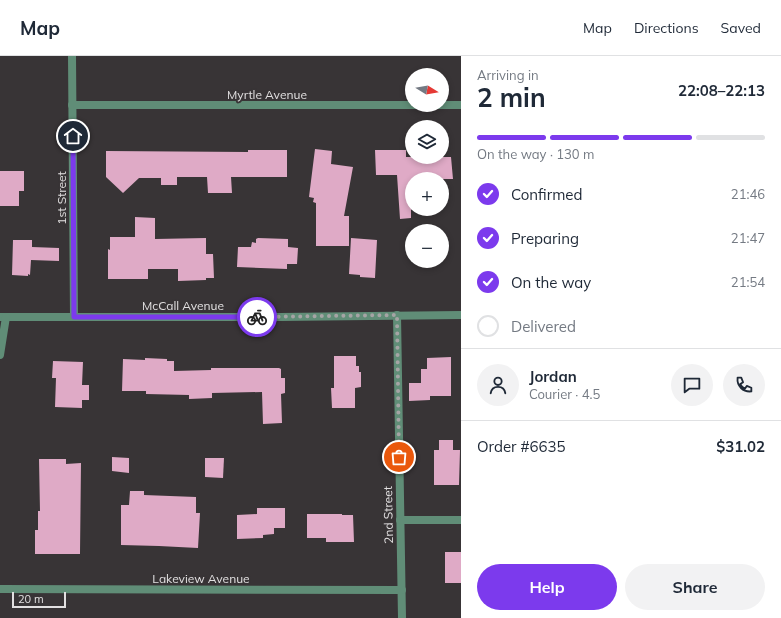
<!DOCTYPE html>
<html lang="en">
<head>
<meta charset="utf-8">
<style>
  body { margin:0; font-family:Mulish,sans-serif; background:#f2f2f3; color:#1f2937; height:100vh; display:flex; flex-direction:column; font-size:15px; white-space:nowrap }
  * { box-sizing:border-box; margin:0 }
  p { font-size:13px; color:#747a83 }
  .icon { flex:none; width:22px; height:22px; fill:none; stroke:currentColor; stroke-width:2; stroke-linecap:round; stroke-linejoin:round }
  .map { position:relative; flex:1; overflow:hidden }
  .panel { display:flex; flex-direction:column; background:#fff; width:320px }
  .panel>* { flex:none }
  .needle { width:26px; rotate:101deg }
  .buttons { position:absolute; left:405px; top:12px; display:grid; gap:8px }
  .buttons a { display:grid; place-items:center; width:44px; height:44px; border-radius:50%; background:#fff; box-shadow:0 2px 6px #0003; font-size:20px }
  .scale { position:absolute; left:12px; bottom:10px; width:54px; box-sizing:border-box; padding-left:4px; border:2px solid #e2e0e1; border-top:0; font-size:11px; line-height:14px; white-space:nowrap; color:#e2e0e1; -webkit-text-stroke:3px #383436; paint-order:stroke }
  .pin { position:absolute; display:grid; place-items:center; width:34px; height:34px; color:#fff; margin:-17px; border:2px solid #fff; border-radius:50%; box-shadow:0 1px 4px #0007 }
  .courier { position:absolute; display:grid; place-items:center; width:40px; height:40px; margin:-20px; border:3px solid #7c3aed; border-radius:50%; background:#fff; color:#222; box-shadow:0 1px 5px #0007 }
  .summary em { font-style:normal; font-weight:700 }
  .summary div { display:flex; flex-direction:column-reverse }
  .summary { display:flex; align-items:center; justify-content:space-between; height:68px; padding:0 16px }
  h1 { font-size:26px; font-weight:700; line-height:30px }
  .bar { display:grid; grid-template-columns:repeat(4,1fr); gap:6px 4px; align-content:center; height:48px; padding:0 16px }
  .bar i { height:5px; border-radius:3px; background:#e0e1e3 }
  .bar .selected { background:#7c3aed }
  .bar p { grid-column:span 4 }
  .line { display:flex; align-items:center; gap:10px; padding:0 16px; border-top:1px solid #e0e1e3 }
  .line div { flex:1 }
  .round { display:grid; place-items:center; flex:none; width:42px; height:42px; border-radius:21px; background:#f2f2f3 }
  ol { padding:0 16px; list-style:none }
  li { display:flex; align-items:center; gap:12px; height:44px }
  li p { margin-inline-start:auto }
  li .icon { padding:4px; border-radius:50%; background:#7c3aed; color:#fff; stroke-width:4 }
  li:last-child { color:#747a83 }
  li i { width:22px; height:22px; border:2px solid #e0e1e3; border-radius:50% }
  .cta { display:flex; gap:8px; margin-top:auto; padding:8px 16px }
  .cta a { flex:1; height:46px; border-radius:24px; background:#7c3aed; color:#fff; font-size:16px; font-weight:700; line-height:46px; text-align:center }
  .cta a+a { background:#f2f2f3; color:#1f2937 }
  header { display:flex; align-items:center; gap:24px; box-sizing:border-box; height:56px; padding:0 20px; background:#fff; border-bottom:1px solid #e0e1e3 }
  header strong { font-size:19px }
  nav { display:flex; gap:22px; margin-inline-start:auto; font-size:14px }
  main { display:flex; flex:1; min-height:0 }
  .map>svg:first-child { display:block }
</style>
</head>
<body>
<header>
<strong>Map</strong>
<nav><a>Map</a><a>Directions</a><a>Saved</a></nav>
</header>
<main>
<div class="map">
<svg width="461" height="562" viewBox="0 0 461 562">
  <rect width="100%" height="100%" fill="#383436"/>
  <g fill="#dfaac6">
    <path d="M315 93 332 95 331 108 353 111 344 160H349V190H316V147L313 146 314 142 309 141Z"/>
    <path d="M248 94H287V121H231L232 137H208L207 121H177V129H161V122H139L123 137 106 121V95L248 96Z"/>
    <path d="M375 94H406V101H451L453 123H411V162L400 163 397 119H376Z"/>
    <path d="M0 115H24V135H19V150H0Z"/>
    <path d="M135 161 155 162V183L206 182V198H213L214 222H206V224L178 225V213H148V223H108V193L110 194V181H135Z"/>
    <path d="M258 182 288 183V191L298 192 297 208H287V213L237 211 238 191H251L252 186 256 187V183Z"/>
    <path d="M351 182 377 184 375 222 360 221V219L349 218Z"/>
    <path d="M13 184H32V191L59 192V205L31 204 30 219 28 218V220L12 219Z"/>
    <path d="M334 300H356V310H359V316H361V331L355 332V352H332L331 332H334Z"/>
    <path d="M451 301V340H430V344L409 345V327H421V313H427V302Z"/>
    <path d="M145 302 167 303V305H174V315L211 314V312H279L281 313V322H285V337L281 338 282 367 263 368 262 336 212 337V342L189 343V339L146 338V335H122L123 303 145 304Z"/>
    <path d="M53 305 83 306 82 329H89V344H82V352L55 351 56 322H52Z"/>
    <path d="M439 384H453V394H460L459 429H434V394H439Z"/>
    <path d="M112 401 129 402V417L112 415Z"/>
    <path d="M205 402H224L223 422 205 421Z"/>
    <path d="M39 403H66V408L81 407 80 498H35V474H38V455H40Z"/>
    <path d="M130 435H144V439L196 441V457H200L198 492 159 490 121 489V449H129Z"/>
    <path d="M257 452H285V472H274V478L263 479V482L237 483V459L257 458Z"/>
    <path d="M307 458H342V459H353L354 486H326V482H307Z"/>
    <rect x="445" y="496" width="16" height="31"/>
  </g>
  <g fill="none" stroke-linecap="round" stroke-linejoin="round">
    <g stroke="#608d77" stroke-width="8">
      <path d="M72 0 74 261"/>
      <path d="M72 49H461"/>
      <path d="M397 259 402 562"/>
      <path d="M0 261H280L461 259"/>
      <path d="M0 299 6 261"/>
      <path d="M400 464H461"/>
      <path d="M0 533 402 534"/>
    </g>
  </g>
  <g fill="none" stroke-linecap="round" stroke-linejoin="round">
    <path stroke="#a6a4a5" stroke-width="4" stroke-dasharray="0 7.2" d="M257 261 397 259 399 401"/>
    <path stroke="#7c3aed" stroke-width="5" d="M73 80 74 261H257"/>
  </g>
  <g text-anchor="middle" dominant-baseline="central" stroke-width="4" stroke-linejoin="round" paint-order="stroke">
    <g font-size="12" fill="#e2e0e1" stroke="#383436">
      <text x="267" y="38">Myrtle Avenue</text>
      <text transform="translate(61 142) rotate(-90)">1st Street</text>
      <text x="183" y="249">McCall Avenue</text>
      <text transform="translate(388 459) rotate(-91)">2nd Street</text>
      <text x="201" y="522">Lakeview Avenue</text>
    </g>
  </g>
</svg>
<div class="buttons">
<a><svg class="needle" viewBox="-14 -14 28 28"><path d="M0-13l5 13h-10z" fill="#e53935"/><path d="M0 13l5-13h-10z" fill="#747a83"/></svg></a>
<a><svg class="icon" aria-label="layers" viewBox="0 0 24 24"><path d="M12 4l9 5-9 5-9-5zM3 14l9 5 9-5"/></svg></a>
<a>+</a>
<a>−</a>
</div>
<div class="scale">20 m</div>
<div class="pin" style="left:399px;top:401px;background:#ea580c"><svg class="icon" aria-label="bag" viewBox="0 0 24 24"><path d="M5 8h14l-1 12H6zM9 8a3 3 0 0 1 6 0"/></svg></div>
<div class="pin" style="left:73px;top:80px;background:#1f2937"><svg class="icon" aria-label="home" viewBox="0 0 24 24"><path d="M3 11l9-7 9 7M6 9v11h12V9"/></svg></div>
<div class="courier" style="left:257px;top:261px"><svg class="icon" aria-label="bike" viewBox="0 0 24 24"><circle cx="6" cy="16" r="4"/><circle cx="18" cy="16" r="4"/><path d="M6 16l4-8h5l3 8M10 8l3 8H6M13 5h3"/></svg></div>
</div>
<section class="panel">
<div class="summary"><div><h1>2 min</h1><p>Arriving in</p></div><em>22:08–22:13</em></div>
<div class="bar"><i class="selected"></i><i class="selected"></i><i class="selected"></i><i></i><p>On the way · 130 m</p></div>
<ol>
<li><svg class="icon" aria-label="check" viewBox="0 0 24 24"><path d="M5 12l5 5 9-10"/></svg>Confirmed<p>21:46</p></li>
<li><svg class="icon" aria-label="check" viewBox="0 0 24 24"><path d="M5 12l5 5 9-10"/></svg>Preparing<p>21:47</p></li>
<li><svg class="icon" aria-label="check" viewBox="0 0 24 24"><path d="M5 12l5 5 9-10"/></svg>On the way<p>21:54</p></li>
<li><i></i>Delivered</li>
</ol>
<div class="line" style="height:72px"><a class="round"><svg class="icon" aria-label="person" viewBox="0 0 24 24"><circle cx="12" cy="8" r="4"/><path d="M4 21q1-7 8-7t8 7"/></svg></a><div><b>Jordan</b><p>Courier · 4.5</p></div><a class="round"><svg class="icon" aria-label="chat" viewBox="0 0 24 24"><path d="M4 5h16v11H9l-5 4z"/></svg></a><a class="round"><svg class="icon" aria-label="phone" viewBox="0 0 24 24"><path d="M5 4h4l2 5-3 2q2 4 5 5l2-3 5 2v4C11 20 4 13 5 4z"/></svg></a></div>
<div class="line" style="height:52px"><div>Order #6635</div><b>$31.02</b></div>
<div class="cta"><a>Help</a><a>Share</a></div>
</section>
</main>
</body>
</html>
